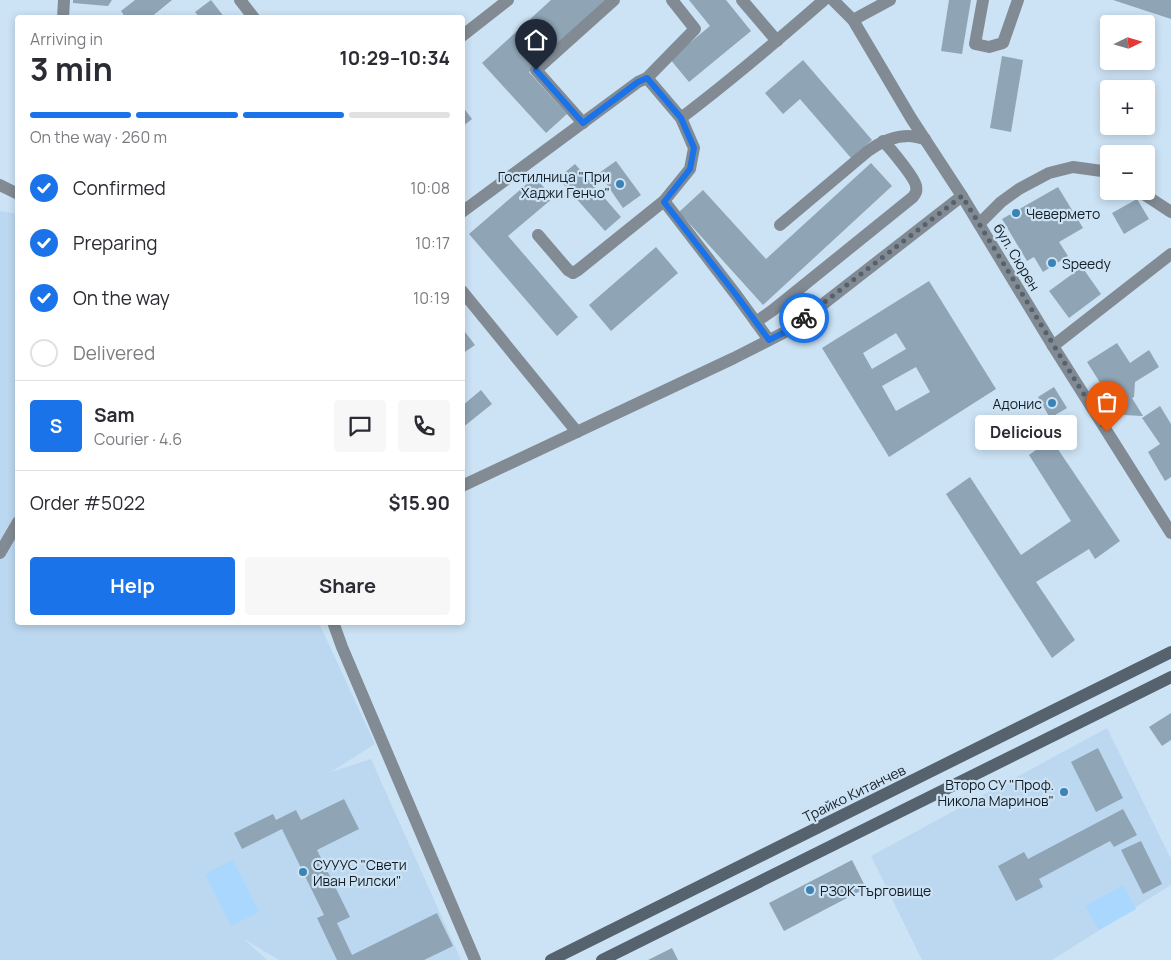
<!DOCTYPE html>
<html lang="en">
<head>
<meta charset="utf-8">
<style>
  body { margin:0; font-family:Manrope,sans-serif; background:#f7f7f7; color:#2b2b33; height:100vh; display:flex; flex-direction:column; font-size:19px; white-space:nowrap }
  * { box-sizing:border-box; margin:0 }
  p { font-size:16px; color:#7c7c81 }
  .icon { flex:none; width:28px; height:28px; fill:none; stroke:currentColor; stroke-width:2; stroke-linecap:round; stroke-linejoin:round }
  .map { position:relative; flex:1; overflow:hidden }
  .panel { position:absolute; left:15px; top:15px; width:450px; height:610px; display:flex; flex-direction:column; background:#fff; border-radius:5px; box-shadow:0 2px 8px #0003 }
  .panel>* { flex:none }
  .needle { width:32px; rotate:85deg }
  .buttons { position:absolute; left:1100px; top:15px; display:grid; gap:10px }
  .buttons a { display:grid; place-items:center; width:55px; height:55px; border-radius:5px; background:#fff; box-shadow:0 2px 8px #0003; font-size:25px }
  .pin { position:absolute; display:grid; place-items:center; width:42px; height:42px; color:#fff; margin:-51px -21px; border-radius:50% 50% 50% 0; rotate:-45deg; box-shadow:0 0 5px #0007 }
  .pin .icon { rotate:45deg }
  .courier { position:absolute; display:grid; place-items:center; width:50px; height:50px; margin:-25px; border:4px solid #1a73e8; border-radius:50%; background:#fff; color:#222; box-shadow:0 1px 6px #0007 }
  .bubble { position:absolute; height:35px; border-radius:5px; background:#fff; box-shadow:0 2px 8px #0003; font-size:16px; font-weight:700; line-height:35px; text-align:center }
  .summary em { font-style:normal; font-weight:700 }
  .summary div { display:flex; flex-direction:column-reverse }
  .summary { display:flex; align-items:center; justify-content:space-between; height:85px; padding:0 15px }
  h1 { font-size:32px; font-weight:700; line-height:38px }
  .bar { display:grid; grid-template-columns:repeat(4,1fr); gap:8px 5px; align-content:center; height:60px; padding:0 15px }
  .bar i { height:6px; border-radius:4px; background:#e1e1e2 }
  .bar .selected { background:#1a73e8 }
  .bar p { grid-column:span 4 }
  .line { display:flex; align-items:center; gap:12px; padding:0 15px; border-top:1px solid #e1e1e2 }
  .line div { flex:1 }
  .round { display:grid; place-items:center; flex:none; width:52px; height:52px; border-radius:5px; background:#f7f7f7 }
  ol { padding:0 15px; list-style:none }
  li { display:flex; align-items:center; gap:15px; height:55px }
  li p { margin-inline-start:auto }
  li .icon { padding:5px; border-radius:50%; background:#1a73e8; color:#fff; stroke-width:4 }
  li:last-child { color:#7c7c81 }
  li i { width:28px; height:28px; border:2px solid #e1e1e2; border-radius:50% }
  .cta { display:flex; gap:10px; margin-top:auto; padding:10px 15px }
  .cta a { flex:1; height:58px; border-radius:5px; background:#1a73e8; color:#fff; font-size:20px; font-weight:700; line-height:58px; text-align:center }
  .cta a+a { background:#f7f7f7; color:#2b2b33 }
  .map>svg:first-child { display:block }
</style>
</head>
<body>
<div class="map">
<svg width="1171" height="960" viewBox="0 0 1171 960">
  <rect width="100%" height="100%" fill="#cce3f5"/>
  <g fill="#bcd8f0">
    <path d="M0 211 18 214V622L319 623 375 744 331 772 371 759 461 960H279L244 939 267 960H0Z"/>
    <path d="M1107 728 1171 859V885L1052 960H922L871 856Z"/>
  </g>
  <g fill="#a9d7fd">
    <path d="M233 860 259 912 231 926 205 874Z"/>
    <path d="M1123 885 1136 909 1099 930 1085 906Z"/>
  </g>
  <g fill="#8fa4b5" fill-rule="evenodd">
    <path d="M73 0H112L108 6 73 3Z"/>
    <path d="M135 0H172L150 18H126L121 11Z"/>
    <path d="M211 0 225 18H200L195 12Z"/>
    <path d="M551 0H607L529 72 567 114 546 133 482 63Z"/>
    <path d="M689 0H726L751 31 689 82 670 59 710 26Z"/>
    <path d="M949 0H971L962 54 941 51Z"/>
    <path d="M1113 0H1171V19Z"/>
    <path d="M1002 56 1023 60 1011 132 990 128Z"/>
    <path d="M803 60 872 140 851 158 800 99 783 114 765 93Z"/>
    <path d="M462 106 472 119 462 127Z"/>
    <path d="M616 161 641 195 623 208 599 173Z"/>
    <path d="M871 163 892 186 763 305 679 212 703 190 766 259Z"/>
    <path d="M575 164 621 217 605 231 558 178Z"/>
    <path d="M535 177 553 198 508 236 578 317 557 336 469 234Z"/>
    <path d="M1058 187 1083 228 1059 242 1068 256 1043 272 1034 257 1027 261 1002 219Z"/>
    <path d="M1137 199 1149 219 1124 234 1112 213Z"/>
    <path d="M656 247 678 273 611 331 589 305Z"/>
    <path d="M1082 267 1101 294 1069 318 1049 291Z"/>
    <path d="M929 281 996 389 889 457 822 348ZM896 333 906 349 872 369 863 353ZM916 367 930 392 896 411 882 386Z"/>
    <path d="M462 328 475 345 462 354Z"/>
    <path d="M1117 343 1130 363 1149 350 1159 367 1135 382 1134 397 1132 398 1143 416 1124 415 1118 407 1116 408 1087 362Z"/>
    <path d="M1054 387 1067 408 1050 418 1038 397Z"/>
    <path d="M481 390 492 404 462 428V406Z"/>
    <path d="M1160 406 1171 424V477L1165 481 1148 452 1160 444 1142 418Z"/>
    <path d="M1051 439 1120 541 1095 559 1089 549 1036 582 1075 640 1052 658 946 494 970 477 1021 555 1071 521 1029 455Z"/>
    <path d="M1171 713V740L1162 746 1149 727Z"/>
    <path d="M1098 748 1123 798 1096 812 1071 762Z"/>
    <path d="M344 799 359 829 317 850 350 917 337 923 352 955 437 913 453 946 424 960H337L317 918 324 915 282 829 242 849 234 833 273 814 276 820 296 810 301 820Z"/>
    <path d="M1123 809 1137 835 1114 847 1110 841 1039 879 1043 887 1016 901 998 866 1024 852 1028 859Z"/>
    <path d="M1141 841 1162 884 1143 894 1121 850Z"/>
    <path d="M852 860 866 888 784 931 769 903Z"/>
    <path d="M672 948 678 960H648Z"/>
  </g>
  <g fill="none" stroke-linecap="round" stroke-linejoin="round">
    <g stroke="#828b93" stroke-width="12">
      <path d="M240 0 254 18"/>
      <path d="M742 0 777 41"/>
      <path d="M833 0 853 20 911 118 962 196 1053 346 1171 533"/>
      <path d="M983 0 975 44 989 47 1003 43 1018 0"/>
      <path d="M63 18 64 0"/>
      <path d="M853 20 890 0"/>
      <path d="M462 36 508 0"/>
      <path d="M681 118C730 81 777 41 824 0"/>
      <path d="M583 123 536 70 614 0"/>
      <path d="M0 185 18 194"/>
      <path d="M1139 191 1171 212"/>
      <path d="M664 201 737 296 769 340"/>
      <path d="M462 212 638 82 647 78 695 29 672 0"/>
      <path d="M979 224 1001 202 1019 189 1049 173 1073 167 1109 172"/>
      <path d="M780 225 868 151C879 143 894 136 909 136 914 136 920 138 925 139"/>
      <path d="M538 235 568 270 573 273 578 270 664 201 690 169 694 148 681 118 647 78"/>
      <path d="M462 291 577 432"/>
      <path d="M756 322 773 310 913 197C916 193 917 191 916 186 915 178 890 148 883 141"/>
      <path d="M1053 346 1171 254"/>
      <path d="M462 486 734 358 791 329 962 196"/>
      <path d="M0 553 18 522"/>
      <path d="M333 622 342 647 475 960"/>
    </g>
    <g stroke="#56636e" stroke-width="12">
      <path d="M551 960 1171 652"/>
      <path d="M602 960 1171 677"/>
    </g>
  </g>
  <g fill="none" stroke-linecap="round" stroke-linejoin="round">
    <path stroke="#55626d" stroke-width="5" stroke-dasharray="0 9" d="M804 318 962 196 1107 432"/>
    <path stroke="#1a73e8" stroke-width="6" d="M536 70 583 123 638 82 647 78 681 118 694 148 690 169 664 202 737 296 769 340 791 329 804 318"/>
  </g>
  <g fill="#3b83b7" stroke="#cce3f5" stroke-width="2">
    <circle cx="620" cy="184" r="5"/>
    <circle cx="1016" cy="213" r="5"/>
    <circle cx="1052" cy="263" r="5"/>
    <circle cx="1052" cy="403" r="5"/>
    <circle cx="1064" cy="792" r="5"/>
    <circle cx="303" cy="872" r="5"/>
    <circle cx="810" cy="890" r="5"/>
  </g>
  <g text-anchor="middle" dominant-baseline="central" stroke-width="4.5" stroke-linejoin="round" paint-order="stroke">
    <g font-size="14" fill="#151d24" stroke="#cce3f5" text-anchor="start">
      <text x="610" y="176" text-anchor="end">Гостилница "При<tspan x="610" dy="16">Хаджи Генчо"</tspan></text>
      <text x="1026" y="213">Чевермето</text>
      <text x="1062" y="263">Speedy</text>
      <text x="1042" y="403" text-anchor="end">Адонис</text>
      <text x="1054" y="784" text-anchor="end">Второ СУ "Проф.<tspan x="1054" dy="16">Никола Маринов"</tspan></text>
      <text x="313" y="864">СУУУС "Свети<tspan x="313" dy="16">Иван Рилски"</tspan></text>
      <text x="820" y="890">РЗОК Търговище</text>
    </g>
    <g font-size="14" fill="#151d24" stroke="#cce3f5">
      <text transform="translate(1017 257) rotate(59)">бул. Сюрен</text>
      <text transform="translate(854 793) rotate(-26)">Трайко Китанчев</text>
    </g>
  </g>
</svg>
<div class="buttons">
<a><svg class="needle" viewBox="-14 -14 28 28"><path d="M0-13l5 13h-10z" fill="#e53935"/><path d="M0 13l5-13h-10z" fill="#7c7c81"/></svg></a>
<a>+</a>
<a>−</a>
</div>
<div class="pin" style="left:1107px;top:432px;background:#ea580c"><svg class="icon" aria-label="bag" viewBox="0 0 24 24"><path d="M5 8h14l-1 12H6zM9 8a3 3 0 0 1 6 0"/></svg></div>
<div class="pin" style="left:536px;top:70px;background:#1f2937"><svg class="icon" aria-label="home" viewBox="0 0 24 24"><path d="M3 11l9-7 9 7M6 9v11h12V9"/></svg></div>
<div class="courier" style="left:804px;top:318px"><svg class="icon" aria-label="bike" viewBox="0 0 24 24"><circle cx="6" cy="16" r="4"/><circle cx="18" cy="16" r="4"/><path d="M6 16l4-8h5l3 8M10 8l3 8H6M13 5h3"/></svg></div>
<div class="bubble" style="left:975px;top:415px;width:102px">Delicious</div>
<section class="panel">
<div class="summary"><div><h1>3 min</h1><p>Arriving in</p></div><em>10:29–10:34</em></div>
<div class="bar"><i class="selected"></i><i class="selected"></i><i class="selected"></i><i></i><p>On the way · 260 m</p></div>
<ol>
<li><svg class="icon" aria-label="check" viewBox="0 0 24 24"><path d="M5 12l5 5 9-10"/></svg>Confirmed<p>10:08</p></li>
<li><svg class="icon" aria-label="check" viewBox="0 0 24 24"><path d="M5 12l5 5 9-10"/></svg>Preparing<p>10:17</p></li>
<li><svg class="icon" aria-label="check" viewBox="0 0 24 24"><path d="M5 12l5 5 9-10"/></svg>On the way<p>10:19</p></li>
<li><i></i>Delivered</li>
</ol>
<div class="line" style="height:90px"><b class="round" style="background:#1a73e8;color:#fff">S</b><div><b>Sam</b><p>Courier · 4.6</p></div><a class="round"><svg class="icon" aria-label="chat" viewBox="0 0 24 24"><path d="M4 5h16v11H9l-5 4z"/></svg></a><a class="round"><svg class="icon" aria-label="phone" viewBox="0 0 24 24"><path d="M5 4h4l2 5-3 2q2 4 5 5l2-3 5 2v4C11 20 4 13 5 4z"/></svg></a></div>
<div class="line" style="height:65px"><div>Order #5022</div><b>$15.90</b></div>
<div class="cta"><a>Help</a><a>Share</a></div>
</section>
</div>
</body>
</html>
